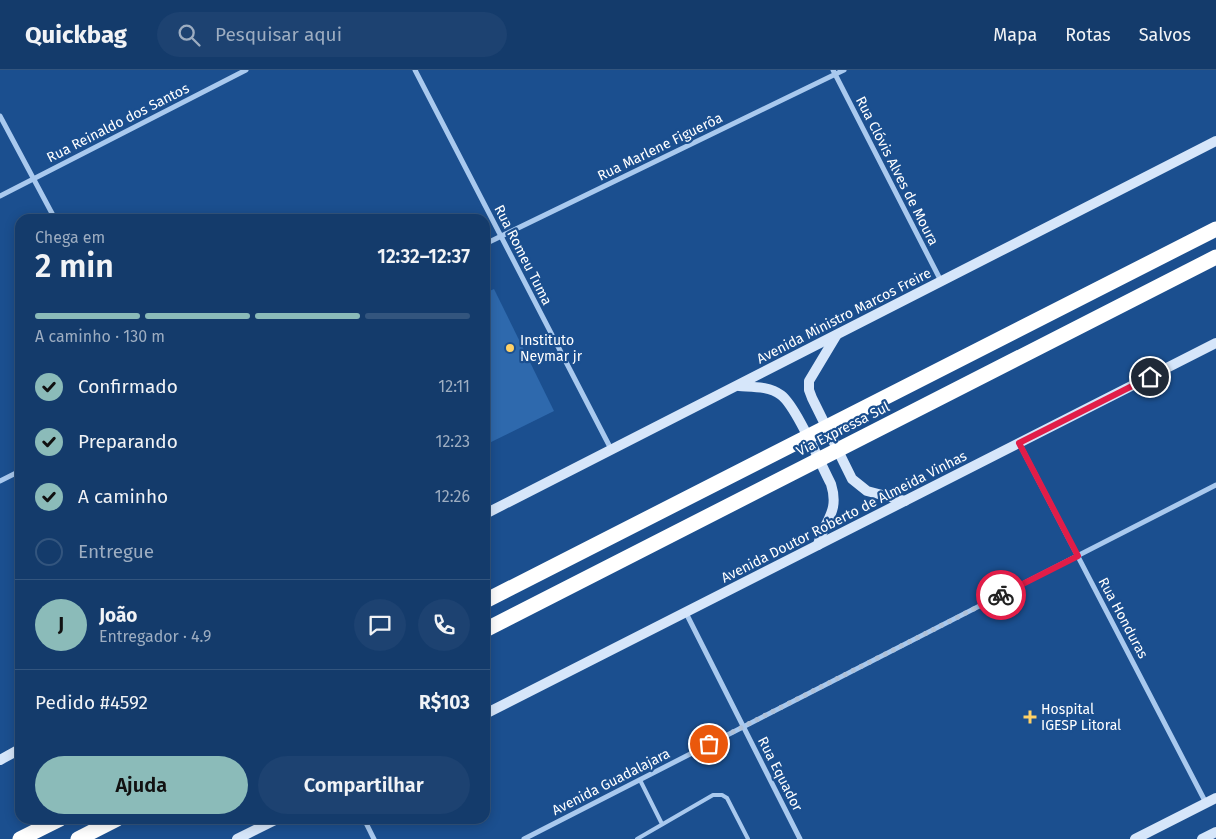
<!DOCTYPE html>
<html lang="pt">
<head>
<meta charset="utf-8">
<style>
  body { margin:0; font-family:"Fira Sans",sans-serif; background:#1d4271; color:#f1f3f6; height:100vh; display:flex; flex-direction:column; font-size:19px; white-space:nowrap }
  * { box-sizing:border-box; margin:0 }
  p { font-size:16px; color:#9dadc1 }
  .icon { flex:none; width:28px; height:28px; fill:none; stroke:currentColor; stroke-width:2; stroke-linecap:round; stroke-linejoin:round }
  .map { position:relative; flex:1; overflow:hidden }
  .panel { position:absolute; left:15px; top:144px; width:475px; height:610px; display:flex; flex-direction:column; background:#143b6b; border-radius:15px; box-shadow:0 2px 12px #0003,0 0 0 1px #33557e }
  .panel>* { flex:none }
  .pin { position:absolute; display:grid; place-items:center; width:42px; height:42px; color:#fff; margin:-21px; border:2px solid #fff; border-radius:50%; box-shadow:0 1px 5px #0007 }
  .courier { position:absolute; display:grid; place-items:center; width:50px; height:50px; margin:-25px; border:4px solid #e11d48; border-radius:50%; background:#fff; color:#222; box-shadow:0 1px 6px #0007 }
  .head em { font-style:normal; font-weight:600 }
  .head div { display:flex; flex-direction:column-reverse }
  .head { display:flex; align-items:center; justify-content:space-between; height:85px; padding:0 20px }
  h1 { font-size:32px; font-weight:600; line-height:38px }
  .bar { display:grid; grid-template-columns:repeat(4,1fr); gap:8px 5px; align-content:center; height:60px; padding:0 20px }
  .bar i { height:6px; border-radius:4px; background:#33557e }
  .bar .active { background:#8bbbb9 }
  .bar p { grid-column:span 4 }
  .line { display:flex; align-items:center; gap:12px; padding:0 20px; border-top:1px solid #33557e }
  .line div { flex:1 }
  .round { display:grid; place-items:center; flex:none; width:52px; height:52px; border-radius:26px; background:#1d4271 }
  ol { padding:0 20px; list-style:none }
  li { display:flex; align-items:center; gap:15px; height:55px }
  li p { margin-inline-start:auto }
  li .icon { padding:5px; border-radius:50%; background:#8bbbb9; color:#111; stroke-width:4 }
  li:last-child { color:#9dadc1 }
  li i { width:28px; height:28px; border:2px solid #33557e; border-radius:50% }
  .primary-button { display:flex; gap:10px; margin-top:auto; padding:10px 20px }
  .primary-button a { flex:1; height:58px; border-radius:30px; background:#8bbbb9; color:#111; font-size:20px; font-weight:600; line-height:58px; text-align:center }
  .primary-button a+a { background:#1d4271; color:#f1f3f6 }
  header { display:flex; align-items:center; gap:30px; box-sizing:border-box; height:70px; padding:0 25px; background:#143b6b; border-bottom:1px solid #33557e }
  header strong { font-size:24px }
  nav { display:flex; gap:28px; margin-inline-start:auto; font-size:18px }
  .search { width:350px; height:45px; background:#1d4271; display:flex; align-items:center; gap:12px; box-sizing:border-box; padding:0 18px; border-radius:28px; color:#9dadc1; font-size:19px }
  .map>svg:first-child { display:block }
</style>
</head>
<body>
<header>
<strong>Quickbag</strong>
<div class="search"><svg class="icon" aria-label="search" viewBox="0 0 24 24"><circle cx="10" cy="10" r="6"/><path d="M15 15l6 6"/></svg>Pesquisar aqui</div>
<nav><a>Mapa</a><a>Rotas</a><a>Salvos</a></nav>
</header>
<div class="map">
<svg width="1216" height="769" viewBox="0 0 1216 769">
  <rect width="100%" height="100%" fill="#1b4f8f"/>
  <path fill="#2e69ad" d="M494 219 554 341 485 375V223Z"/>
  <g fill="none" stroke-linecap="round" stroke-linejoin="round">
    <g stroke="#a9c9ee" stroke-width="4">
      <path d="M640 710 662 754"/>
      <path d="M637 769 713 725H722L727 728 748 769"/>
    </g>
    <g stroke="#a9c9ee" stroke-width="5">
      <path d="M415 0 611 379"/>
      <path d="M833 0 941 211"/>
      <path d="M0 46 55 149"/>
      <path d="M0 126 246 0"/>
      <path d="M485 174 844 0"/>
      <path d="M1019 373 1206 733"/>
      <path d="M0 411 20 401"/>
      <path d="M686 543 800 769"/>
      <path d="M364 749 374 769"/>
      <path d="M524 769 1216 415"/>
    </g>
    <g stroke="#d6e6fa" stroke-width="10">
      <path d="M836 266 809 311V320L812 328 852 409 867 421 905 431"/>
      <path d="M739 316C753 317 769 316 781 325 796 336 821 395 831 414 840 443 824 450 818 475"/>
      <path d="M485 444 1216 71"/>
      <path d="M485 644 1216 273"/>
      <path d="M0 690 20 679"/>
      <path d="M237 769 277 749"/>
      <path d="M1135 769 1216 728"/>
      <path d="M1202 769 1216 762"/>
    </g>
    <g stroke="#fff" stroke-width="15">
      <path d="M485 531 1216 159"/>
      <path d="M485 560 1216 187"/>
      <path d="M20 769 60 749"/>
      <path d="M78 769 117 749"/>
    </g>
  </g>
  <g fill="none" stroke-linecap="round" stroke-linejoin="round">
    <path stroke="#afc1d8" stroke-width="5" stroke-dasharray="0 9" d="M709 674 1001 525"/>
    <path stroke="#e11d48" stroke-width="6" d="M1001 525 1078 486 1019 373 1150 307"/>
  </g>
  <g fill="#ffd166" stroke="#1b4f8f" stroke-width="2">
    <circle cx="510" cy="278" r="5"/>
    <path d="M1027.5 639.5h5v5h5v5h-5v5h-5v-5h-5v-5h5z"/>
  </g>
  <g text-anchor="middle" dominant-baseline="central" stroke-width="4.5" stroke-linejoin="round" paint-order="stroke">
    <g font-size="14" fill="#fff" stroke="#1b4f8f">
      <text transform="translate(118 53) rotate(-27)">Rua Reinaldo dos Santos</text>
      <text transform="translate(660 77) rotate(-26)">Rua Marlene Figuerôa</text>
      <text transform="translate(897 101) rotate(63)">Rua Clóvis Alves de Moura</text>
      <text transform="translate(523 185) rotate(63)">Rua Romeu Tuma</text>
      <text transform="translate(844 246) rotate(-27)">Avenida Ministro Marcos Freire</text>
      <text transform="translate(843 359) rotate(-27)">Via Expressa Sul</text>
      <text transform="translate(844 447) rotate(-27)">Avenida Doutor Roberto de Almeida Vinhas</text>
      <text transform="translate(1123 548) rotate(62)">Rua Honduras</text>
      <text transform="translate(780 704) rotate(63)">Rua Equador</text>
      <text transform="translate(611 712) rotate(-27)">Avenida Guadalajara</text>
    </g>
    <g font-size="14" fill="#fff" stroke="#1b4f8f" text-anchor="start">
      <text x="520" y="270">Instituto<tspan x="520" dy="16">Neymar jr</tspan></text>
      <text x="1041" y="639">Hospital<tspan x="1041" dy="16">IGESP Litoral</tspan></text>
    </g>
  </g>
</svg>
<div class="pin" style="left:709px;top:674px;background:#ea580c"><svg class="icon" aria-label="bag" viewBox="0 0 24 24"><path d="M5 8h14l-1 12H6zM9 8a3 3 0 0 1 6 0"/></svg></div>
<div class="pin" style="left:1150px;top:307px;background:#1f2937"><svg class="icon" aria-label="home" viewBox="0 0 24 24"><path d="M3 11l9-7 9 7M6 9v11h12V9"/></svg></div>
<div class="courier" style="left:1001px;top:525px"><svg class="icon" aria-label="bike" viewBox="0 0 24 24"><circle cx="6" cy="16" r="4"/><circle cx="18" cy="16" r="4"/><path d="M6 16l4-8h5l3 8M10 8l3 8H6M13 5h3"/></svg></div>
<section class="panel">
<div class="head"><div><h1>2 min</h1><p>Chega em</p></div><em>12:32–12:37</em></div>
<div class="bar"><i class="active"></i><i class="active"></i><i class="active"></i><i></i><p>A caminho · 130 m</p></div>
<ol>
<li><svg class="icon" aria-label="check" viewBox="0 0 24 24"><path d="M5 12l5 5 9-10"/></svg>Confirmado<p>12:11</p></li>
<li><svg class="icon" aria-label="check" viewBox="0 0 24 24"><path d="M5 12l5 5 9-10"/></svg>Preparando<p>12:23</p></li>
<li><svg class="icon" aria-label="check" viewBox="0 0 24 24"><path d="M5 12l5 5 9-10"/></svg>A caminho<p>12:26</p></li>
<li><i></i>Entregue</li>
</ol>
<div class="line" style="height:90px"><b class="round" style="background:#8bbbb9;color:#111">J</b><div><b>João</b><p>Entregador · 4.9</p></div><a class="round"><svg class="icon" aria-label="chat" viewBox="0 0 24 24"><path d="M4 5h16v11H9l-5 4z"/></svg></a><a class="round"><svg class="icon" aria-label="phone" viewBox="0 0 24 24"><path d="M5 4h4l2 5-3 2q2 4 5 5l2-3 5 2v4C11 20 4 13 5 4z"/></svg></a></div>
<div class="line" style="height:65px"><div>Pedido #4592</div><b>R$103</b></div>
<div class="primary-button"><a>Ajuda</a><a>Compartilhar</a></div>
</section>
</div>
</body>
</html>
